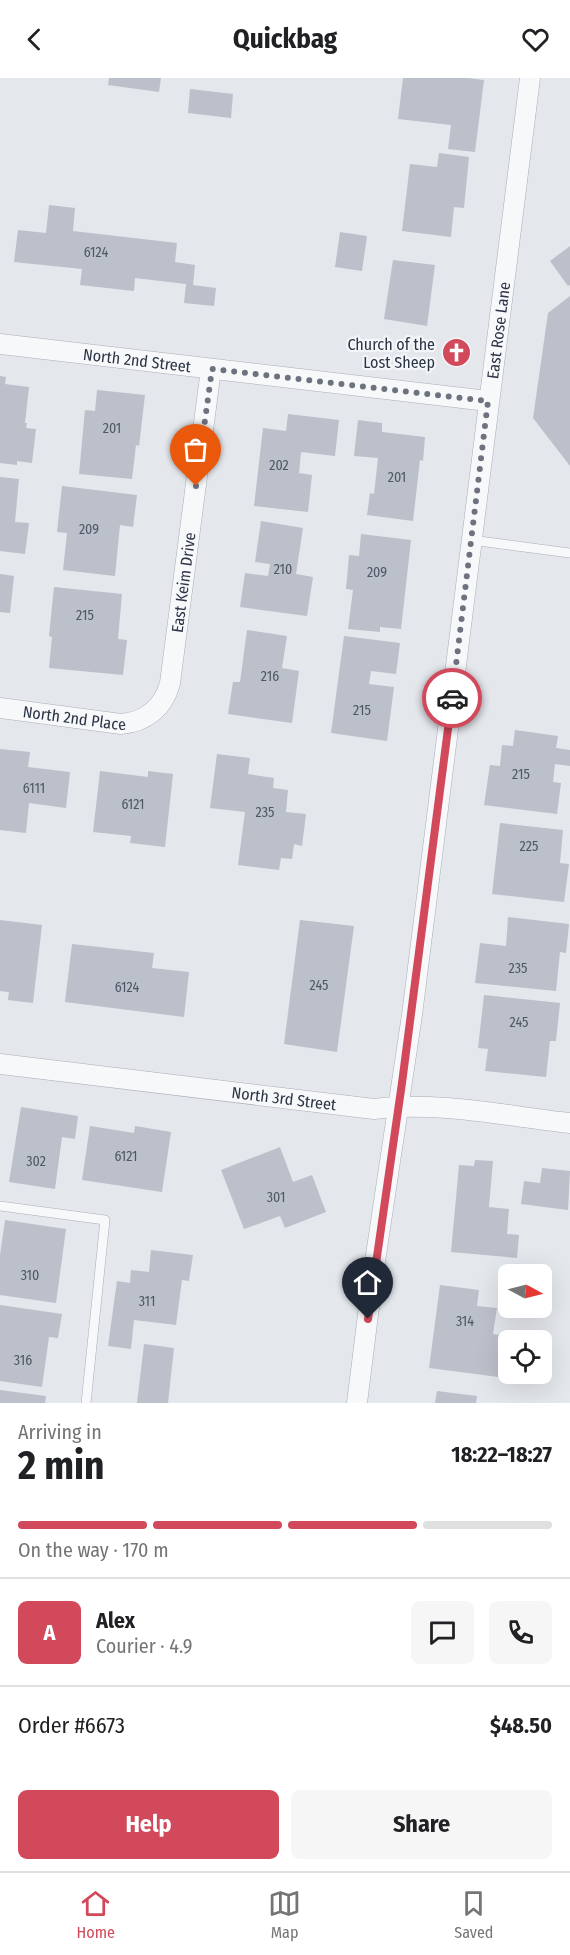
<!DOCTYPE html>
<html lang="en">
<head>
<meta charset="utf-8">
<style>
  body { margin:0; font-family:"Fira Sans Condensed",sans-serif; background:#f6f6f6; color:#202124; height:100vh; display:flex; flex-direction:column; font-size:22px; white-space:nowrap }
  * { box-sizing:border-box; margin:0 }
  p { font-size:20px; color:#757577 }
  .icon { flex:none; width:33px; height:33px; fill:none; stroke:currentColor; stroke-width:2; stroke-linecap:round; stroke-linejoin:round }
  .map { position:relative; height:1325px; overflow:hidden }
  .drawer { display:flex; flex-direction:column; background:#fff; flex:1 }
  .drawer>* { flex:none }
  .needle { width:39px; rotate:97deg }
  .fabs { position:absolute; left:498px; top:1186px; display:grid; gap:12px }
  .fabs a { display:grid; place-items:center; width:54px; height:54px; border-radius:9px; background:#fff; box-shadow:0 6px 24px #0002; font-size:30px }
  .pin { position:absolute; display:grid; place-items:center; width:51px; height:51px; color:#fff; margin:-62px -26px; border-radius:50% 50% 50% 0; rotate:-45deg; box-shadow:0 0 6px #0007 }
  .pin .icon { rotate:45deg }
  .courier { position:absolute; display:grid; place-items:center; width:60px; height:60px; margin:-30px; border:4px solid #d1495b; border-radius:50%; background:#fff; color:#222; box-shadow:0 2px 8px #0007 }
  .summary em { font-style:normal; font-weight:700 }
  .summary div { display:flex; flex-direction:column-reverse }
  .summary { display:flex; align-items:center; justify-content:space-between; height:102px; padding:0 18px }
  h1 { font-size:39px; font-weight:700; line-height:45px }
  .bar { display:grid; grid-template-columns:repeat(4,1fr); gap:9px 6px; align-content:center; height:72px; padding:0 18px }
  .bar i { height:8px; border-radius:4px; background:#e0e0e0 }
  .bar .selected { background:#d1495b }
  .bar p { grid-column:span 4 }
  .line { display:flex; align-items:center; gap:15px; padding:0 18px; border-top:2px solid #e0e0e0 }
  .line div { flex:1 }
  .round { display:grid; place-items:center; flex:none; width:63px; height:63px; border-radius:9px; background:#f6f6f6 }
  .cta { display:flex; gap:12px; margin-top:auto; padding:12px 18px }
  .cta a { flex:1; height:69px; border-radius:9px; background:#d1495b; color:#fff; font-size:24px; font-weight:700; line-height:69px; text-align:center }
  .cta a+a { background:#f6f6f6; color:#202124 }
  header { display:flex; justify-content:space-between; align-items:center; height:78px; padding:0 18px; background:#fff; font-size:27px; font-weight:700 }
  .menu { display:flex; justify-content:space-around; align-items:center; height:84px; border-top:2px solid #e0e0e0; background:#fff; font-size:16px; color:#757577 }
  .menu a { display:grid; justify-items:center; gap:3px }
  .menu .selected { color:#d1495b }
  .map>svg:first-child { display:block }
</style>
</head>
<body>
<header><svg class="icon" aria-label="back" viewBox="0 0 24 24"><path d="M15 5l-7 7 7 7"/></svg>Quickbag<svg class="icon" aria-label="heart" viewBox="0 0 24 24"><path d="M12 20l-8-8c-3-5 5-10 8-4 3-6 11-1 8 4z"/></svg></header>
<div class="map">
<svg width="570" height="1325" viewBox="0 0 570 1325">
  <rect width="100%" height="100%" fill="#e4e7ec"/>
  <g fill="#bbc0ca">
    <path d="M109 0H161L159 14 108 7Z"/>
    <path d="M403 0H468L484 2 475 74 448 71 451 47 398 41Z"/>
    <path d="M190 11 233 16 231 40 188 35Z"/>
    <path d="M439 75 469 79 464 130 454 129 451 159 402 153 410 86 437 89Z"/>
    <path d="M49 127 75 130 73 153 177 165 175 184 195 187 193 207 216 210 214 228 184 225 186 206 135 200 134 213 80 207 82 191 14 184 18 152 46 155Z"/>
    <path d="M340 154 367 158 362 193 335 189Z"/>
    <path d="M570 168V207L568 208 550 183Z"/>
    <path d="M393 182 435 187 427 248 384 241Z"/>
    <path d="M570 218V388L533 340 548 235Z"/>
    <path d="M0 298 6 299 5 306 29 309 25 345H27L26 350 36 351 32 385 17 383V387L0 385Z"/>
    <path d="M97 312 145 317 139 368 136 367 132 401 79 396 85 332 95 333Z"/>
    <path d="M288 336 339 342 335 378 301 374 299 395 312 397 308 434 254 428 263 350 286 353Z"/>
    <path d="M358 342 382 345V354L425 359 423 383 420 382 413 443 367 437 370 415 374 416 378 380 354 378Z"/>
    <path d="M0 399 19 401 15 444 29 445 25 476 0 473Z"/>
    <path d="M62 408 137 417 133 449 120 447 115 498 63 492 67 455 57 454Z"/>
    <path d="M261 443 303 450 296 496 313 499 307 538 240 529 245 495 268 498 270 486 255 484Z"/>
    <path d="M361 456 411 462 401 551 380 549V554L348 551 353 512 346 511 349 477 359 478Z"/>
    <path d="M0 496 14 498 10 535 0 534Z"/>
    <path d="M54 509 122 516 118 561 127 562 123 597 49 590 52 559 49 558Z"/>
    <path d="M247 552 287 558 282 590 299 593 292 645 228 636 233 604H240Z"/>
    <path d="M344 558 400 565 396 596 371 593 369 606 394 609 387 663 331 655Z"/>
    <path d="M515 652 558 658 556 670 570 672V688L555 686 553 704 561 705 557 736 484 727 490 687 500 688 502 667 513 668Z"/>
    <path d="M0 671 30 674 28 689 70 694 66 730 29 725 26 755 0 752Z"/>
    <path d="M217 676 250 680 248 696 274 700 273 710 288 712 286 734 306 736 302 768 294 766 292 781 281 780 279 792 238 787 245 734 210 730Z"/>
    <path d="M100 693 148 699V693L173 696 165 769 130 765 131 758 93 754Z"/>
    <path d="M500 745 563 752 560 785 569 786 564 824 492 816Z"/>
    <path d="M508 839 569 846 566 875 560 874 556 913 475 905 480 865 506 868Z"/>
    <path d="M0 842 42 847 33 925 8 922 9 914 0 913Z"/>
    <path d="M300 842 354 848 337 974 284 966Z"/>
    <path d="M72 866 154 875 152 890 189 894 184 939 65 924Z"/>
    <path d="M484 917 560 925 556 963H550L546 999 485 993 488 971 478 970Z"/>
    <path d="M21 1029 78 1038 75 1061 62 1059 55 1111 9 1104Z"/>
    <path d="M90 1048 134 1055 135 1048 171 1054 162 1114 82 1102Z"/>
    <path d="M280 1069 293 1104 312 1097 326 1134 285 1150 280 1138 244 1151 221 1092Z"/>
    <path d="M475 1082 493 1083 489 1129 509 1131 507 1156 519 1157 517 1180 451 1174 459 1087 474 1088Z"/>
    <path d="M542 1090 570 1093 568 1132 521 1126 524 1103 540 1105Z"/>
    <path d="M5 1142 66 1151 56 1225 0 1217V1177Z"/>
    <path d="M151 1172 193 1177 189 1203 182 1202 176 1247 134 1242 131 1271 108 1268 117 1203 130 1205 131 1192 149 1194Z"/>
    <path d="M440 1207 479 1212 477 1228 497 1230 493 1256 533 1262 508 1263V1296H531L530 1303 429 1290Z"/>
    <path d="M0 1227 62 1236 58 1260 49 1259 42 1309 0 1303Z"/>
    <path d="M144 1266 174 1270 168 1325H137Z"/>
    <path d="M0 1312 46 1318 45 1325H0Z"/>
    <path d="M437 1313 477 1318 476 1325H435Z"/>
  </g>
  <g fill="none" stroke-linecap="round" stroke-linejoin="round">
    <defs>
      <g id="service">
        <path d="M471 462 570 475"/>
        <path d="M0 1128 105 1142 86 1325"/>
      </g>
      <g id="minor">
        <path id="s1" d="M0 266 488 323"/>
        <path id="s2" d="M0 630 121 646C146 644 164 629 170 605L211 291"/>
        <path id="s3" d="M0 986 374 1031C437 1023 506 1038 570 1045"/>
        <path id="s4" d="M357 1325 373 1197 412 937 530 0"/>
      </g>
    </defs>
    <use href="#service" stroke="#a9aeb7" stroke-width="10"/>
    <use href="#minor" stroke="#a9aeb7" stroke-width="21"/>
    <use href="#service" stroke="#f7f8fa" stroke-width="9"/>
    <use href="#minor" stroke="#f7f8fa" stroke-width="20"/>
  </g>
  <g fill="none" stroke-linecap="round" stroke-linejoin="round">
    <path stroke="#6c737f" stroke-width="6" stroke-dasharray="0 10.8" d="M196 408 212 291 488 323 452 620"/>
    <path stroke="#d1495b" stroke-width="8" d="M368 1241 402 1005 452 620"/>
  </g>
  <defs>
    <symbol id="church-disc" viewBox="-11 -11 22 22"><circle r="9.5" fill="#d1495b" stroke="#f4f6f9"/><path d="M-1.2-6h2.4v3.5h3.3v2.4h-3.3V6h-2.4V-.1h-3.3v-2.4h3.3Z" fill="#fff"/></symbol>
  </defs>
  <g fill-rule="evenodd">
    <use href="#church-disc" x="440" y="258" width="33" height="33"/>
  </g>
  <g text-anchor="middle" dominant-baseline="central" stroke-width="4.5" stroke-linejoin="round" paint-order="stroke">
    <g font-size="14" fill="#4f5766">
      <text x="96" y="174">6124</text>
      <text x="112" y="350">201</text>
      <text x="279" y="387">202</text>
      <text x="397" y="399">201</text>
      <text x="89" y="451">209</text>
      <text x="283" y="491">210</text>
      <text x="377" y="494">209</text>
      <text x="85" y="537">215</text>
      <text x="270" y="598">216</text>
      <text x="362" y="632">215</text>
      <text x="521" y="696">215</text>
      <text x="34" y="710">6111</text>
      <text x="133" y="726">6121</text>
      <text x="265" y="734">235</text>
      <text x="529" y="768">225</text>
      <text x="518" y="890">235</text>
      <text x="319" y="907">245</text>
      <text x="127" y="909">6124</text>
      <text x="519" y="944">245</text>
      <text x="126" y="1078">6121</text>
      <text x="36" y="1083">302</text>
      <text x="276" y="1119">301</text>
      <text x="30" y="1197">310</text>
      <text x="147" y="1223">311</text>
      <text x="465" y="1243">314</text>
      <text x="23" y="1282">316</text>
    </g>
    <g font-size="16" fill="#2b3445" stroke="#f4f6f9">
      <text stroke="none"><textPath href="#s4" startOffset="1082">East Rose Lane</textPath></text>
      <text stroke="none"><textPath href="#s1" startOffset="138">North 2nd Street</textPath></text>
      <text stroke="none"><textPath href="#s2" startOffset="292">East Keim Drive</textPath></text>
      <text stroke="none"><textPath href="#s2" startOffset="75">North 2nd Place</textPath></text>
      <text stroke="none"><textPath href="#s3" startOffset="286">North 3rd Street</textPath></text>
    </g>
    <g font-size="16" fill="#2b3445" stroke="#f4f6f9" text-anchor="end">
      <text x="435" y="266">Church of the<tspan x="435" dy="18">Lost Sheep</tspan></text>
    </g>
  </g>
</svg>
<div class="fabs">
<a><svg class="needle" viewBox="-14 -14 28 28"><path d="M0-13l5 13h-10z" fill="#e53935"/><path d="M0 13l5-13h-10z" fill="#757577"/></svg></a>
<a><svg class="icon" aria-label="locate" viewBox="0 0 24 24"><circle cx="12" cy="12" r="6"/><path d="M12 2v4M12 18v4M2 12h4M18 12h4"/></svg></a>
</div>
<div class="pin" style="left:196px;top:408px;background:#ea580c"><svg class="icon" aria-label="bag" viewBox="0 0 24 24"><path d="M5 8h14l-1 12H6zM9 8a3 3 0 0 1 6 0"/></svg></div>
<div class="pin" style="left:368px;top:1241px;background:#1f2937"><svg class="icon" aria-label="home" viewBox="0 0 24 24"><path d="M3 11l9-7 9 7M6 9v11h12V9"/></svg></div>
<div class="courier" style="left:452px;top:620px"><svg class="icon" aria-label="car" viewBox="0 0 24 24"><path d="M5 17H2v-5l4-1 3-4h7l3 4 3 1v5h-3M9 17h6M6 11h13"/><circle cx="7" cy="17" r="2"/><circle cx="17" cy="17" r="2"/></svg></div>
</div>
<section class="drawer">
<div class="summary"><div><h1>2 min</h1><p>Arriving in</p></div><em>18:22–18:27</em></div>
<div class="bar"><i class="selected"></i><i class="selected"></i><i class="selected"></i><i></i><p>On the way · 170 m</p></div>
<div class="line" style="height:108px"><b class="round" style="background:#d1495b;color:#fff">A</b><div><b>Alex</b><p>Courier · 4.9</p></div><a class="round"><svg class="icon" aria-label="chat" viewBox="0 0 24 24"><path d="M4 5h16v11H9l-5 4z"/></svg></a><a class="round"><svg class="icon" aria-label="phone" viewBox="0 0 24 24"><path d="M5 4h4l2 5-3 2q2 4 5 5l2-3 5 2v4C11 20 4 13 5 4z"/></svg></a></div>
<div class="line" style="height:78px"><div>Order #6673</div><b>$48.50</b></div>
<div class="cta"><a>Help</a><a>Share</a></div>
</section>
<nav class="menu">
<a class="selected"><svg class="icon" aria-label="home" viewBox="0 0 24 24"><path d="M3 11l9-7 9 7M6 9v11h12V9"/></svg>Home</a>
<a><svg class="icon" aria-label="map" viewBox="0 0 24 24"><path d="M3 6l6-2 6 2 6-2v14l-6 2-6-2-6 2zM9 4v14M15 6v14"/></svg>Map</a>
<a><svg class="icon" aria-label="saved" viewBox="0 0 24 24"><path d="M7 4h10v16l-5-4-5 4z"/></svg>Saved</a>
</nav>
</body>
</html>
